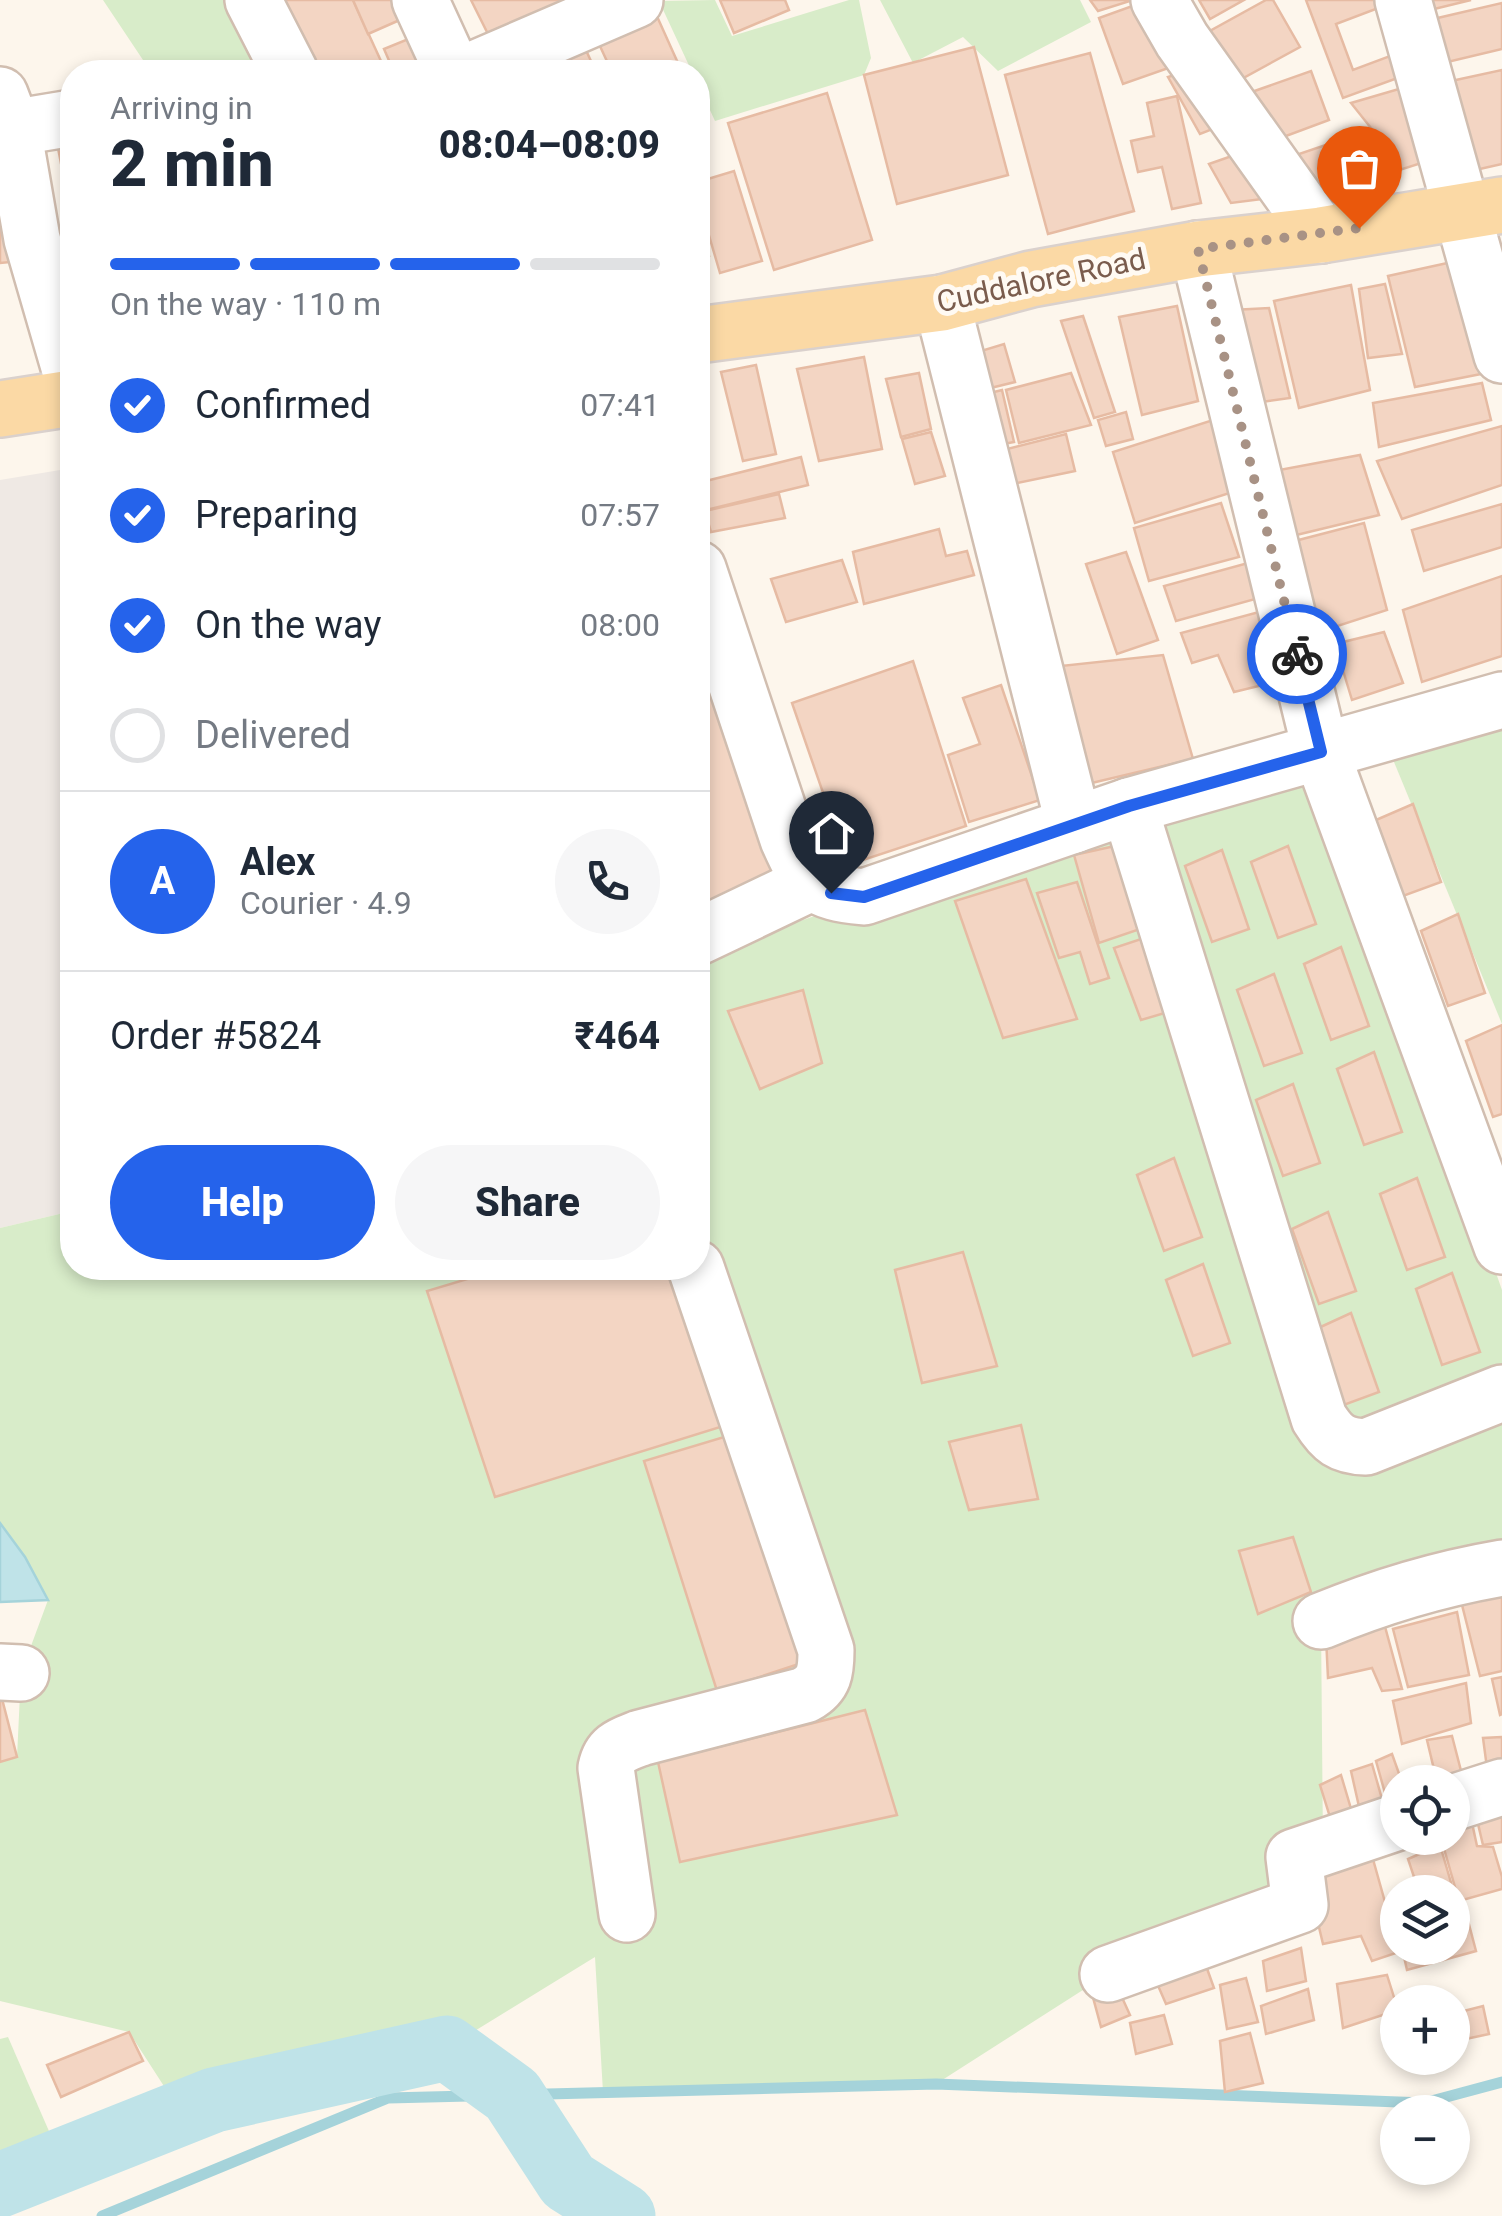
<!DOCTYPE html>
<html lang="en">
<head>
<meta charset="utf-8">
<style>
  body { margin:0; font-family:Roboto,sans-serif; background:#f6f6f7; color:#1f2937; height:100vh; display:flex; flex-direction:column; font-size:38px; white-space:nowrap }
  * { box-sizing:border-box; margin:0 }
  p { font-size:32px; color:#747a83 }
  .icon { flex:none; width:55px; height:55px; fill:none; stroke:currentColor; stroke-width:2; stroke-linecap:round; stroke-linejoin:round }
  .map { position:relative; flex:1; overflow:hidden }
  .side { position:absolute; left:60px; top:60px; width:650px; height:1220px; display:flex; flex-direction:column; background:#fff; border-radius:40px; box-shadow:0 5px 15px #0003 }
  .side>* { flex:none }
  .tools { position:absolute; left:1380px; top:1765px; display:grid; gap:20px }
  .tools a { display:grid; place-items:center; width:90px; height:90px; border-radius:50%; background:#fff; box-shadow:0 5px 15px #0003; font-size:50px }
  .pin { position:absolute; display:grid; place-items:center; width:85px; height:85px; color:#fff; margin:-102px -42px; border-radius:50% 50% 50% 0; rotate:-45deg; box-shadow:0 0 10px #0007 }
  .pin .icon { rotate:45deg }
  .courier { position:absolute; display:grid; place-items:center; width:100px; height:100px; margin:-50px; border:8px solid #2563eb; border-radius:50%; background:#fff; color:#222; box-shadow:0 2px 12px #0007 }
  .headline em { font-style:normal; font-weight:800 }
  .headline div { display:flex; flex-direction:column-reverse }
  .headline { display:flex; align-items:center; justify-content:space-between; height:170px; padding:0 50px }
  h1 { font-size:65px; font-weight:800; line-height:75px }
  .bar { display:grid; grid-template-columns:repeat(4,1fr); gap:15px 10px; align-content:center; height:120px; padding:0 50px }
  .bar i { height:12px; border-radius:8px; background:#e0e1e3 }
  .bar .active { background:#2563eb }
  .bar p { grid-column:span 4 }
  .line { display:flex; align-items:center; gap:25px; padding:0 50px; border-top:2px solid #e0e1e3 }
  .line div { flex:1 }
  .round { display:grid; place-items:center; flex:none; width:105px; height:105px; border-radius:52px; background:#f6f6f7 }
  ol { padding:0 50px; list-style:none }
  li { display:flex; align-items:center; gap:30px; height:110px }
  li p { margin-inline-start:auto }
  li .icon { padding:10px; border-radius:50%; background:#2563eb; color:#fff; stroke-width:4 }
  li:last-child { color:#747a83 }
  li i { width:55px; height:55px; border:5px solid #e0e1e3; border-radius:50% }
  .button { display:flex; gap:20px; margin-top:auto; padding:20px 50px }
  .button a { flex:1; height:115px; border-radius:60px; background:#2563eb; color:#fff; font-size:40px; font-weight:800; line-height:115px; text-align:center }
  .button a+a { background:#f6f6f7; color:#1f2937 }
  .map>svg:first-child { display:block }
</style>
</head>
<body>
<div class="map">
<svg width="1502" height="2216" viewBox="0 0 1502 2216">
  <rect width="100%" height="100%" fill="#fdf6ec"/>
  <path fill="#efe9e4" d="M72 468V1211L0 1228V480Z"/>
  <g fill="#d8ecc9">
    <path d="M103 0H250L269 72H151Z"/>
    <path d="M715 0 732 36 849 0H859L871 58 864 75 715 121 698 84V72H692L659 1Z"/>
    <path d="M880 0H1080L1091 22 998 71 963 37 913 63Z"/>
    <path d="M1502 716V1024L1387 745Z"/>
    <path d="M1312 755 1502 1290V1572L1321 1621 1323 1848 1267 1916 1108 1974 936 2084 603 2092 595 1957 447 2048 169 2094 129 2032 0 2001V1762L17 1757 21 1673 48 1600 25 1557 0 1523V1228L72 1211V1268H698V943L774 900 786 926 1129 806Z"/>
    <path d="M8 2037 55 2145 0 2168V2039Z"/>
  </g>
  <path fill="#bfe3e8" stroke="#a5d3da" stroke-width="2.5" d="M0 1523 25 1557 48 1600 0 1602Z"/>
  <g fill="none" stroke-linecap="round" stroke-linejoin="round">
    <path stroke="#a5d3da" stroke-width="11" d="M102 2216 388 2098 936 2084 1424 2103 1502 2082"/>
    <path stroke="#bfe3e8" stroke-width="65" d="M0 2185 214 2100 447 2048 512 2095 568 2181 623 2216"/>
  </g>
  <g fill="#f3d5c3" stroke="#e6bba3" stroke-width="2.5">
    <path d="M279 0H353L386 72H311Z"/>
    <path d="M353 0H404L411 15 368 34Z"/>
    <path d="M471 0H580L492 42Z"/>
    <path d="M720 0H785L789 10 734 33Z"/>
    <path d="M1090 0H1129L1130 1 1098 11Z"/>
    <path d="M1149 0 1177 65 1123 84 1099 18Z"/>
    <path d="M1199 0H1244L1210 19Z"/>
    <path d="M1266 0H1273L1300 47 1236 82 1208 32Z"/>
    <path d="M1306 0H1388L1389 4 1336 24 1353 70 1406 50 1414 72 1343 98Z"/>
    <path d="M1423 0H1471L1426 11Z"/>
    <path d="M651 3 682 72H612L592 29Z"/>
    <path d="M1502 3V49L1439 64 1429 20Z"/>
    <path d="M418 35 435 72H394L384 49Z"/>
    <path d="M579 35 596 72H493Z"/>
    <path d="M974 47 1008 175 897 204 864 75Z"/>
    <path d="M1090 53 1134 211 1048 234 1005 75Z"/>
    <path d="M1194 69 1228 123 1200 134 1168 77Z"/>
    <path d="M1502 70V164L1462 173 1442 83Z"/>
    <path d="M1311 71 1329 120 1278 139 1246 94Z"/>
    <path d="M1409 86 1431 160 1387 174 1375 133 1351 103Z"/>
    <path d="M827 93 872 240 774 270 728 123Z"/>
    <path d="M1177 96 1201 203 1172 209 1162 167 1138 172 1131 141 1154 136 1147 103Z"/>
    <path d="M72 124V199L68 200 54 127Z"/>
    <path d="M1367 131 1388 193 1317 216 1296 155Z"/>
    <path d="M1243 152 1270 198 1231 203 1209 164Z"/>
    <path d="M734 171 762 261 720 273 698 198V182Z"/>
    <path d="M15 218 21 261 0 263V220Z"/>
    <path d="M698 221 709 256 698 260Z"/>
    <path d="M1452 262 1481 374 1415 387 1388 276Z"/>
    <path d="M1385 284 1402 354 1368 358 1359 289Z"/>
    <path d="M1351 285 1370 390 1299 408 1274 301Z"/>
    <path d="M1177 306 1198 401 1142 415 1119 317Z"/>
    <path d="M1269 308 1290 398 1254 403 1233 310Z"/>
    <path d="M1083 316 1115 412 1094 418 1061 321Z"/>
    <path d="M1004 344 1015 382 970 393 961 357Z"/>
    <path d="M864 357 882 449 819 461 797 369Z"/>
    <path d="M756 365 776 454 743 461 721 372Z"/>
    <path d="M919 373 931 429 901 437 886 379Z"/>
    <path d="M1071 373 1091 425 1019 443 1006 390Z"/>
    <path d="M1482 383 1491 420 1379 447 1373 403Z"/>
    <path d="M1002 390 1014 442 987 447 974 397Z"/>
    <path d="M1126 412 1133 439 1106 446 1098 420Z"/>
    <path d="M1213 420 1236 491 1135 523 1113 452Z"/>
    <path d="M1502 426V485L1402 519 1377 461Z"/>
    <path d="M931 432 945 476 915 484 902 439Z"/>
    <path d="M1066 434 1075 471 993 488 1003 450Z"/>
    <path d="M1360 455 1379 515 1284 538 1269 472Z"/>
    <path d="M801 457 808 485 698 512V483Z"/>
    <path d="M779 494 785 518 711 532 705 511Z"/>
    <path d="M1221 503 1239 557 1149 581 1134 528Z"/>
    <path d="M1502 504V547L1424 571 1412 530Z"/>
    <path d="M1364 523 1387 610 1316 633 1291 542Z"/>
    <path d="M939 529 946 556 967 551 974 575 864 604 853 552Z"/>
    <path d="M1126 552 1158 640 1117 654 1086 564Z"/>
    <path d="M842 560 857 602 786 622 771 579Z"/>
    <path d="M1248 563 1259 598 1176 621 1164 586Z"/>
    <path d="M1502 576V656L1422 682 1403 610Z"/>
    <path d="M1259 612 1283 680 1234 692 1218 655 1192 663 1181 633Z"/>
    <path d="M1384 632 1403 683 1352 700 1335 644Z"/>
    <path d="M1163 655 1193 759 1079 786 1042 668Z"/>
    <path d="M913 661 966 826 848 865 792 703Z"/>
    <path d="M1001 685 1040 800 969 822 948 755 980 744 963 698Z"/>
    <path d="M712 697 779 883 698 905V701Z"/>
    <path d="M1413 804 1441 882 1403 896 1376 820Z"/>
    <path d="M1124 844 1149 926 1099 943 1074 855Z"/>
    <path d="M1288 846 1316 924 1278 938 1251 862Z"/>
    <path d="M1222 850 1249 929 1212 942 1185 866Z"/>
    <path d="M1026 879 1077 1019 1003 1038 955 901Z"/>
    <path d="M1077 882 1109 978 1090 984 1080 952 1059 958 1037 893Z"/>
    <path d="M1458 914 1485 993 1448 1006 1421 931Z"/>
    <path d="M1150 936 1175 1010 1141 1020 1114 948Z"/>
    <path d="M1341 947 1369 1026 1331 1040 1304 964Z"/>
    <path d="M1274 974 1302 1053 1264 1066 1237 990Z"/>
    <path d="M803 990 822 1063 760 1089 728 1011Z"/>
    <path d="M1502 1025V1114L1493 1117 1466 1041Z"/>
    <path d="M1374 1052 1402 1132 1364 1145 1337 1069Z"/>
    <path d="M1293 1084 1320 1163 1283 1176 1256 1100Z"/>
    <path d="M1174 1158 1202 1237 1164 1251 1137 1175Z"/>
    <path d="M1417 1178 1445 1257 1407 1270 1380 1194Z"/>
    <path d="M1328 1212 1356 1291 1319 1304 1292 1229Z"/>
    <path d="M963 1252 997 1366 922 1383 895 1270Z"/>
    <path d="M1203 1264 1230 1343 1193 1356 1166 1280Z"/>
    <path d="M504 1268H681L730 1424 495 1497 427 1291Z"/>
    <path d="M1452 1273 1480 1352 1442 1365 1416 1289Z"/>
    <path d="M1351 1313 1379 1392 1341 1406 1314 1330Z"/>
    <path d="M1021 1425 1038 1499 969 1510 949 1442Z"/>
    <path d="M744 1431 817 1658 717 1691 644 1461Z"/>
    <path d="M1293 1537 1311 1592 1258 1614 1239 1551Z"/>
    <path d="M1502 1594V1671L1480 1676 1461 1601Z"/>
    <path d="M1457 1612 1469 1675 1408 1687 1393 1629Z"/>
    <path d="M1384 1623 1402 1689 1382 1691 1372 1668 1328 1678 1326 1637Z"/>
    <path d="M1502 1677V1714L1500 1715 1492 1679Z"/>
    <path d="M1466 1683 1471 1723 1402 1744 1393 1701Z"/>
    <path d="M0 1691 17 1757 0 1762Z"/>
    <path d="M865 1710 897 1815 680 1862 658 1762Z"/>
    <path d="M1452 1736 1466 1790 1437 1782 1427 1740Z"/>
    <path d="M1502 1737V1779L1489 1783 1483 1738Z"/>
    <path d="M1392 1754 1402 1782H1398V1810L1390 1811 1376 1761Z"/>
    <path d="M1372 1764 1386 1813 1362 1820 1351 1771Z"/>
    <path d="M1341 1775 1357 1829 1335 1833 1320 1785Z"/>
    <path d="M1502 1800V1842L1483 1845 1474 1807Z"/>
    <path d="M1469 1809 1477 1846 1493 1847 1502 1877V1889L1459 1901 1441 1838H1452V1814Z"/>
    <path d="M1369 1845 1399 1952 1372 1961 1361 1936 1323 1944 1308 1881 1345 1869 1342 1853Z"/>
    <path d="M1440 1845 1452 1886 1434 1892H1419L1408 1859Z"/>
    <path d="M1398 1895V1932H1397L1389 1899Z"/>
    <path d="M1466 1913 1476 1951 1407 1970 1402 1948H1452V1919Z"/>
    <path d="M1301 1948 1306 1981 1267 1991 1263 1961Z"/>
    <path d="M1205 1963 1214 1988 1166 2004 1156 1981Z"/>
    <path d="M1387 1975 1398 2010 1343 2028 1337 1984Z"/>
    <path d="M1246 1978 1258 2022 1227 2029 1220 1985Z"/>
    <path d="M1115 1982 1130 2015 1101 2027 1091 1990Z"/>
    <path d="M1308 1989 1314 2020 1266 2034 1261 2006Z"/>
    <path d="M1483 2006 1489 2034 1452 2042V2014Z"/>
    <path d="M1164 2015 1172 2044 1136 2054 1130 2023Z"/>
    <path d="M129 2032 143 2061 61 2097 47 2065Z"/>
    <path d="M1250 2033 1263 2083 1225 2092 1220 2041Z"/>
  </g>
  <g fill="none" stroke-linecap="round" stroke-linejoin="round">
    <defs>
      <g id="minor">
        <path d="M253 0 290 72"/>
        <path d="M420 0 453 72"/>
        <path d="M1159 0 1182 40 1321 235"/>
        <path d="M1403 0 1502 355"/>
        <path d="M468 72 635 0"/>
        <path d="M0 95 13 129 32 239 72 377"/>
        <path d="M0 130 72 118"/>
        <path d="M1198 249 1321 752 1502 1246"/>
        <path d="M942 303 1074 825"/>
        <path d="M698 569 788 839C808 884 814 892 864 897L1129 806 1502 700"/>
        <path d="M1129 806 1319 1418C1332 1439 1341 1446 1366 1447L1502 1393"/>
        <path d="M698 937 813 882"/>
        <path d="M1321 1621C1381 1596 1438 1579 1502 1568"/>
        <path d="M0 1672 21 1673"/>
        <path d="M1452 1803 1502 1787"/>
        <path d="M627 1914 606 1768C610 1748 622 1745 640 1738L805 1695C825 1684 826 1671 826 1650L696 1268"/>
        <path d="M1108 1974 1300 1905 1294 1857 1398 1822"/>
      </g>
      <g id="major">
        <path d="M698 335 942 303 1031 279 1198 249 1321 235 1502 205"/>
        <path d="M0 409 72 398"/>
      </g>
    </defs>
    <use href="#minor" stroke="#d1beb0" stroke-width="60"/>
    <use href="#major" stroke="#dad1cd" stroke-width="60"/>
    <use href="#minor" stroke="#fff" stroke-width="55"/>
    <use href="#major" stroke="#fbd9a5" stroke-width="55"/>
  </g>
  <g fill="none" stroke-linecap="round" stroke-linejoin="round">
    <path stroke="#a89285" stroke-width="10" stroke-dasharray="0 18" d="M1297 654 1198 249 1359 228"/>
    <path stroke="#2563eb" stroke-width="12" d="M831 893 864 897 1129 806 1321 752 1297 654"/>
  </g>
  <g text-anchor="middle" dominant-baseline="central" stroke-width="10" stroke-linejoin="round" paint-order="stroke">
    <g font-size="30" fill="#7a5c4d" stroke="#fffaf3">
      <text transform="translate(1041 280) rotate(-12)">Cuddalore Road</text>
    </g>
  </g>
</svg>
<div class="tools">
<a><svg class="icon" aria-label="locate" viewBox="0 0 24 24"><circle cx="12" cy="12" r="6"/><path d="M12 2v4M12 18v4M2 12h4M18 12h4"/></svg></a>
<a><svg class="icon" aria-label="layers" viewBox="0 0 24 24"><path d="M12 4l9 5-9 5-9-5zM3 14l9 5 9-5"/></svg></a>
<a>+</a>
<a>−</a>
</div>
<div class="pin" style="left:1359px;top:228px;background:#ea580c"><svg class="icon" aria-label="bag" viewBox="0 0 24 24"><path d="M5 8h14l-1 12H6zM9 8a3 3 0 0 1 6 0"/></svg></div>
<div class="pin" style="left:831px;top:893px;background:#1f2937"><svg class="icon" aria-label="home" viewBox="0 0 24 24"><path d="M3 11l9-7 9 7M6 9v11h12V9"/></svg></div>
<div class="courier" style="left:1297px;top:654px"><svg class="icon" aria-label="bike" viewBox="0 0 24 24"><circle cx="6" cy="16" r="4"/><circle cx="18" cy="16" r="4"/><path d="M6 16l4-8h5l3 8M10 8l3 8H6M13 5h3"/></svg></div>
<section class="side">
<div class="headline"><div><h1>2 min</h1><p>Arriving in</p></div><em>08:04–08:09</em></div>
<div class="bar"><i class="active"></i><i class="active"></i><i class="active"></i><i></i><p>On the way · 110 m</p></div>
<ol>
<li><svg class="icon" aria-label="check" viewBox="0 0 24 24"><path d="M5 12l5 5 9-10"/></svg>Confirmed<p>07:41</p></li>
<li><svg class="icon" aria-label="check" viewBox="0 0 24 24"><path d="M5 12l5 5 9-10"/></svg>Preparing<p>07:57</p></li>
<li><svg class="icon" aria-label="check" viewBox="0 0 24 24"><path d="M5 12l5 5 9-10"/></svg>On the way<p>08:00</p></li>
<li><i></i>Delivered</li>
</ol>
<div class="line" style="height:180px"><b class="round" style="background:#2563eb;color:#fff">A</b><div><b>Alex</b><p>Courier · 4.9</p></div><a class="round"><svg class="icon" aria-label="phone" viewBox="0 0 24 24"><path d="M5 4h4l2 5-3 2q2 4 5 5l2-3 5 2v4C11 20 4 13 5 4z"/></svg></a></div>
<div class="line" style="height:130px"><div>Order #5824</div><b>₹464</b></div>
<div class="button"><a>Help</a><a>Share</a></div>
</section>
</div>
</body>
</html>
